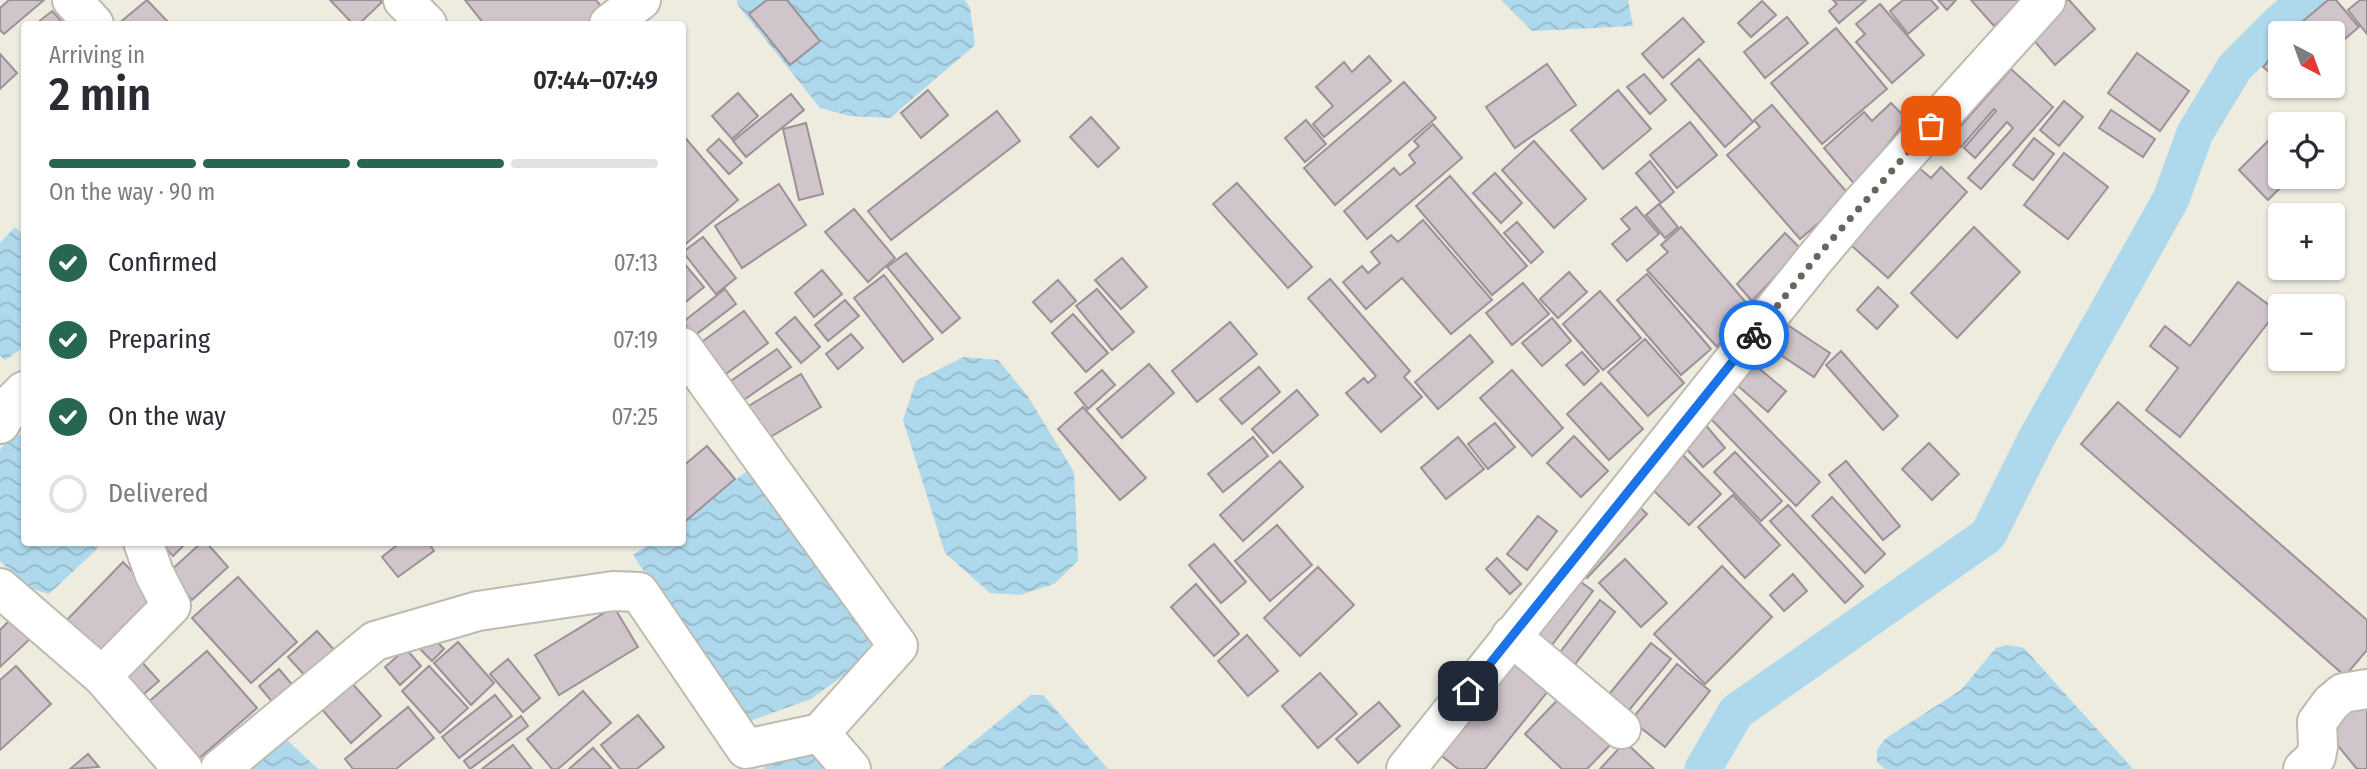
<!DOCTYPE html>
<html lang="en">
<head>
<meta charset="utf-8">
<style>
  body { margin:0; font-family:"Fira Sans Condensed",sans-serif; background:#f7f7f7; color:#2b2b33; height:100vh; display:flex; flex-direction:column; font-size:26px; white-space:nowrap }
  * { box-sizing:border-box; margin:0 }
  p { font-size:23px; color:#7c7c81 }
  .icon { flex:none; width:38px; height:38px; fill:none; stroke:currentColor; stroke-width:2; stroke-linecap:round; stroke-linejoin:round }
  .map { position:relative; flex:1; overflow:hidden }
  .drawer { position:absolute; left:21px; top:21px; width:665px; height:525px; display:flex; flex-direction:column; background:#fff; border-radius:7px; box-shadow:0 2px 5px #0004 }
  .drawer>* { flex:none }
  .needle { width:46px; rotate:139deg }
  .controls { position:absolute; left:2268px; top:21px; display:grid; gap:14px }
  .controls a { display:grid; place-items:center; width:77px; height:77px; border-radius:7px; background:#fff; box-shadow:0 2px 5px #0004; font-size:35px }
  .pin { position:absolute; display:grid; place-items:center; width:60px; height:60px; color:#fff; margin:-30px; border-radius:14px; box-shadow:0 4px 10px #0006 }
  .courier { position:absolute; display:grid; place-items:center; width:70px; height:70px; margin:-35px; border:5px solid #1a73e8; border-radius:50%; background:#fff; color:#222; box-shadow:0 2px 9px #0007 }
  .head em { font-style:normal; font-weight:600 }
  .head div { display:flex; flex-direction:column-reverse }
  .head { display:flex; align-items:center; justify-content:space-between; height:119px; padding:0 28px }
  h1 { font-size:46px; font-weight:600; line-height:52px }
  .bar { display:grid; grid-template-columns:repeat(4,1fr); gap:10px 7px; align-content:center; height:84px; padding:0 28px }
  .bar i { height:9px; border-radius:5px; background:#e1e1e2 }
  .bar .on { background:#276653 }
  .bar p { grid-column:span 4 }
  ol { padding:0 28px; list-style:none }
  li { display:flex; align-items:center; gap:21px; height:77px }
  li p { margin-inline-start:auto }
  li .icon { padding:7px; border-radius:50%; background:#276653; color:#fff; stroke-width:4 }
  li:last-child { color:#7c7c81 }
  li i { width:38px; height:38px; border:4px solid #e1e1e2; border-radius:50% }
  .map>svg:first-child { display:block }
</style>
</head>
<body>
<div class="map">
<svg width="2367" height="769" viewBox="0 0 2367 769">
  <defs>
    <pattern id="water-waves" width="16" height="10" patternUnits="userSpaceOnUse" patternTransform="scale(1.75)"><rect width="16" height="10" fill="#aed8ec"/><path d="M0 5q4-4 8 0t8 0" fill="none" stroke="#95b9ca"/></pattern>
  </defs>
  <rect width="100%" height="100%" fill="#eeebdf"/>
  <g fill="url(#water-waves)">
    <path d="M737 0H965L970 8 975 45 890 118 850 116 820 108 737 4Z"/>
    <path d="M1501 0H1628L1633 26 1532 31Z"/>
    <path d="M15 227 24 236V347L5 360 0 356V243Z"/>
    <path d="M963 357 998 360 1027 395 1074 472 1078 561 1054 584 1020 595 990 593 945 553 903 420 916 381Z"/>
    <path d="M22 433 24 435V542L98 543V548L49 594 30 588 0 561V450L5 444Z"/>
    <path d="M758 463 878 634 854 668 811 699 747 722 633 555 650 543 682 542 683 519Z"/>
    <path d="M2007 645 2024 648 2133 769H1885L1877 762V750L1885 739 1961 690 1996 648Z"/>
    <path d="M1031 695H1043L1108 769H940Z"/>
    <path d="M288 741 318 769H238Z"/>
    <path d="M787 746 817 755 828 769H764L767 758Z"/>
  </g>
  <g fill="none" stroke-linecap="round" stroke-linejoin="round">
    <path stroke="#aed8ec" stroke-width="37" d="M1703 769 1736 712 1988 535 2036 439 2171 199 2195 133 2235 67 2277 25 2307 0"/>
  </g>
  <g fill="#d1c5cc" stroke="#9d9198" stroke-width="2">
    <path d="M9 0H44L4 34 0 30V8Z"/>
    <path d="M147 0 170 24H118Z"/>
    <path d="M330 0H380L382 2 359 24H353Z"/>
    <path d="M465 0H596L605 11 589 24H484Z"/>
    <path d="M767 0H787L820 41 790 65 749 14Z"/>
    <path d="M1833 0H1866L1839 23 1829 11 1837 4Z"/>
    <path d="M1903 0H1931L1938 8 1908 34 1890 11Z"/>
    <path d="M1938 0H1956L1947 10Z"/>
    <path d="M1971 0H2023L1994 26Z"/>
    <path d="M2057 0H2069L2095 29 2055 65 2024 29Z"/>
    <path d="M2328 0H2336L2359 27 2333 49V33H2289Z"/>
    <path d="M2360 0H2367V34L2348 10Z"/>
    <path d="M1762 1 1776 15 1751 37 1738 23Z"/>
    <path d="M1880 4 1924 55 1892 83 1856 42 1865 34 1856 24Z"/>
    <path d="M52 11 64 24H38L37 23Z"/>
    <path d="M1787 17 1808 43 1765 78 1744 52Z"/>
    <path d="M1683 18 1704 42 1663 78 1642 54Z"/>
    <path d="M1836 28 1887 89 1822 144 1771 83Z"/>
    <path d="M2137 53 2189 91 2160 131 2108 93Z"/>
    <path d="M2275 53 2280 57V81L2263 67Z"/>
    <path d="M0 54 17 73 0 89Z"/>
    <path d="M1369 56 1391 81 1324 137 1313 124 1333 106 1316 87 1344 62 1352 72Z"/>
    <path d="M1699 59 1753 122 1725 147 1671 84Z"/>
    <path d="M1547 64 1576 105 1515 148 1486 107Z"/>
    <path d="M2011 69 2053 107 1981 189 1968 178 2013 128 2007 122 1975 158 1964 148 1996 111 1994 109 1961 147 1950 138Z"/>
    <path d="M1644 74 1666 100 1650 114 1627 87Z"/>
    <path d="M1404 82 1436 118 1335 205 1304 168Z"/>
    <path d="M928 90 948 115 921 138 901 113Z"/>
    <path d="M1618 90 1651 129 1603 169 1571 130Z"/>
    <path d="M738 93 758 116 732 139 712 116Z"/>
    <path d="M791 94 804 110 746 157 733 141Z"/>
    <path d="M2064 101 2083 117 2059 146 2040 130Z"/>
    <path d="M1891 103 1907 119 1856 186 1824 148 1864 112 1872 121Z"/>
    <path d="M1772 105 1850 196 1800 239 1727 155 1760 127 1754 120Z"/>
    <path d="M2111 110 2155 139 2143 157 2099 128Z"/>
    <path d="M997 111 1020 141 891 240 868 211Z"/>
    <path d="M1091 117 1119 148 1098 167 1070 137Z"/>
    <path d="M1306 120 1326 144 1305 162 1285 138Z"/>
    <path d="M1690 122 1717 155 1677 188 1650 155Z"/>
    <path d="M806 123 823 194 799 200 783 129Z"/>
    <path d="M1433 124 1462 158 1367 239 1344 211 1394 168 1400 175 1415 163 1409 155 1419 146 1414 141Z"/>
    <path d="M2280 129V177H2291L2268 200 2239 170Z"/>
    <path d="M682 134 738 200 682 247Z"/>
    <path d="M2034 138 2054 154 2033 180 2013 165Z"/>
    <path d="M719 139 742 163 729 174 707 150Z"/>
    <path d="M1534 141 1586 199 1554 228 1502 170Z"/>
    <path d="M2064 153 2108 187 2068 239 2024 205Z"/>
    <path d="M1650 161 1674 192 1661 203 1636 173Z"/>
    <path d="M1912 162 1931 178 1941 167 1967 192 1888 278 1843 238Z"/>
    <path d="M1495 173 1522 203 1501 223 1473 193Z"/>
    <path d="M1450 176 1527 266 1492 295 1416 206Z"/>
    <path d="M1237 183 1312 267 1288 288 1213 204Z"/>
    <path d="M779 184 806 225 742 268 715 226Z"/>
    <path d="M1659 204 1678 227 1665 238 1646 215Z"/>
    <path d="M1636 207 1659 234 1627 261 1612 244 1630 229 1621 219Z"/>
    <path d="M854 209 895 258 868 282 825 232Z"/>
    <path d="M1423 220 1492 300 1451 334 1402 278 1366 309 1343 282 1362 266 1368 273 1380 263 1371 252 1391 235 1398 242Z"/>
    <path d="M1517 222 1543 252 1531 263 1504 233Z"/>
    <path d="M1681 227 1749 306 1717 347 1647 270 1668 252 1661 245Z"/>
    <path d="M1974 227 2020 272 1957 338 1911 293Z"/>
    <path d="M1785 233 1801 249 1752 301 1737 284Z"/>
    <path d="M703 237 736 278 716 294 683 252Z"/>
    <path d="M906 253 960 318 942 333 887 267Z"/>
    <path d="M1122 258 1147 287 1121 309 1095 280Z"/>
    <path d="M682 261 704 287 682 305Z"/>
    <path d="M822 270 842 294 814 317 795 293Z"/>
    <path d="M1569 272 1587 292 1558 318 1540 299Z"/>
    <path d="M1647 274 1711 349 1681 375 1617 300Z"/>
    <path d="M884 275 933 339 903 362 854 298Z"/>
    <path d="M1330 279 1410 371 1404 377 1422 397 1381 432 1346 393 1364 378 1368 383 1376 376 1308 298Z"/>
    <path d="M1058 280 1076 301 1051 322 1033 302Z"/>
    <path d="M2238 282 2277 311 2180 437 2146 410 2178 368 2150 346 2165 326 2190 346Z"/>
    <path d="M1523 283 1549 314 1512 345 1486 313Z"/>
    <path d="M1878 287 1898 306 1877 329 1857 310Z"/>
    <path d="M725 289 736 304 694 336 683 322Z"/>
    <path d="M1097 289 1134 332 1112 350 1076 306Z"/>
    <path d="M1600 291 1641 338 1603 370 1563 324Z"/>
    <path d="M845 300 859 316 828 341 815 325Z"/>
    <path d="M744 311 768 343 719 379 695 347Z"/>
    <path d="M1073 314 1108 353 1086 372 1052 333Z"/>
    <path d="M795 317 820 347 801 363 776 333Z"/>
    <path d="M1552 318 1571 341 1542 366 1522 343Z"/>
    <path d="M1780 320 1830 353 1814 377 1764 344Z"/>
    <path d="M1230 322 1257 354 1197 402 1172 371Z"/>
    <path d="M851 334 863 348 838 369 826 354Z"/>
    <path d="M1470 335 1493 362 1438 409 1415 382Z"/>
    <path d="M1645 339 1684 383 1648 416 1608 372Z"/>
    <path d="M777 349 791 367 738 404 725 385Z"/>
    <path d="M1841 351 1898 416 1883 430 1826 365Z"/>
    <path d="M1582 352 1599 371 1584 385 1566 365Z"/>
    <path d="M1149 364 1174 393 1122 438 1097 409Z"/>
    <path d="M1755 365 1786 391 1768 412 1738 386Z"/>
    <path d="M1259 367 1280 392 1242 424 1220 399Z"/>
    <path d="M1102 370 1115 385 1088 409 1075 393Z"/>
    <path d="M1512 370 1563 428 1532 456 1480 398Z"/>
    <path d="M801 374 821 407 767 439 747 407Z"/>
    <path d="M1601 383 1643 429 1609 460 1567 414Z"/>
    <path d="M1297 390 1318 415 1273 453 1252 429Z"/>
    <path d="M1733 393 1820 482 1796 506 1709 417Z"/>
    <path d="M2118 402 2367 620V650L2345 676 2081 444Z"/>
    <path d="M1083 407 1146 478 1120 500 1058 429Z"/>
    <path d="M1703 422 1725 448 1703 467 1680 442Z"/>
    <path d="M1495 423 1515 447 1488 469 1468 444Z"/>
    <path d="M1574 436 1608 471 1581 497 1547 463Z"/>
    <path d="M1253 437 1268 456 1223 492 1208 474Z"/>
    <path d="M1458 437 1484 469 1446 499 1421 468Z"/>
    <path d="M1929 443 1959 474 1932 500 1902 469Z"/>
    <path d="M707 446 735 479 682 524V467Z"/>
    <path d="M1679 451 1721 494 1689 525 1646 483Z"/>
    <path d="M1735 452 1782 501 1761 521 1714 472Z"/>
    <path d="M1280 461 1303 487 1243 541 1220 515Z"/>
    <path d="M1846 461 1900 526 1883 540 1829 475Z"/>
    <path d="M1733 495 1780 545 1745 578 1698 527Z"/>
    <path d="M1832 497 1885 554 1865 573 1812 516Z"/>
    <path d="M1633 501 1647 514 1587 578 1574 565Z"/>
    <path d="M1788 505 1863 586 1845 603 1770 521Z"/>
    <path d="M1538 516 1557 531 1527 570 1507 554Z"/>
    <path d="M1277 525 1312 565 1270 601 1235 561Z"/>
    <path d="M160 542H187L173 556Z"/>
    <path d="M202 542H206L228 567 192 600 168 573Z"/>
    <path d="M401 542H428L434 551 398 577 382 557Z"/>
    <path d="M1214 544 1246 582 1221 603 1189 565Z"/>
    <path d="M1497 558 1521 584 1510 594 1486 569Z"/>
    <path d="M1625 559 1667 603 1641 627 1599 583Z"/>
    <path d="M123 562 163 603 104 663 64 623Z"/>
    <path d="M1722 566 1772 617 1705 684 1654 634Z"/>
    <path d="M1318 567 1354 605 1300 656 1264 618Z"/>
    <path d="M1570 574 1593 591 1545 654 1522 637Z"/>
    <path d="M1793 574 1807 591 1784 611 1770 595Z"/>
    <path d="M238 577 297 642 251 683 192 618Z"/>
    <path d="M1196 584 1239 634 1214 656 1171 607Z"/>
    <path d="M1600 600 1615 612 1569 672 1554 660Z"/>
    <path d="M614 607 638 647 559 695 535 655Z"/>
    <path d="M13 617 32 637 0 667V630Z"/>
    <path d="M426 630 444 649 432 661 414 643Z"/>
    <path d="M317 631 337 653 308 679 288 657Z"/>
    <path d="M1247 635 1278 671 1248 696 1218 661Z"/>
    <path d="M458 642 494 683 471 705 434 663Z"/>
    <path d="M1651 643 1671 659 1621 720 1601 704Z"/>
    <path d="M406 649 421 666 400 685 385 667Z"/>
    <path d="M207 651 257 708 196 761 146 704Z"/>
    <path d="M1520 651 1557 680 1485 769H1458L1437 752Z"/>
    <path d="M508 659 540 698 523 712 490 674Z"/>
    <path d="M140 660 159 681 138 699 120 679Z"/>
    <path d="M1677 664 1710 691 1665 747 1631 720Z"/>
    <path d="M16 666 51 704 0 750V680Z"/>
    <path d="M429 666 468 708 440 733 402 691Z"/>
    <path d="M279 669 294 687 274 704 259 686Z"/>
    <path d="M1320 673 1357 714 1318 748 1282 706Z"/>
    <path d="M350 681 381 716 351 743 320 707Z"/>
    <path d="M1567 690 1617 738 1587 769H1562L1525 734Z"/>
    <path d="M583 691 611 723 558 769H552L527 739Z"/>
    <path d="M495 695 512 716 459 758 442 737Z"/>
    <path d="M2364 699 2367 702V769H2357L2325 730Z"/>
    <path d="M1379 702 1400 726 1358 763 1336 739Z"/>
    <path d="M408 707 434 738 396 769H353L345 759Z"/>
    <path d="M638 715 664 747 637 769H620L601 745Z"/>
    <path d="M521 716 528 726 470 769 464 761Z"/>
    <path d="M1625 742 1654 769H1600Z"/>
    <path d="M513 745 532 769H482Z"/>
    <path d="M593 748 612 769H569Z"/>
    <path d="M88 754 99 767 70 769Z"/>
  </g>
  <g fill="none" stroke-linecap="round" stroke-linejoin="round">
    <defs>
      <g id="street">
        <path d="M72 0 94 24"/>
        <path d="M403 0 427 24"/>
        <path d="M609 24 641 0"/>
        <path d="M682 347 898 646 820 733 851 769"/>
        <path d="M0 424 15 400 24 391"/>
        <path d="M0 588 102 676 183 769"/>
        <path d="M1511 636 1621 729"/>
        <path d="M102 676 171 606 154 573 143 542"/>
        <path d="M220 769 375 641 478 611 613 591 639 592 746 749 820 733"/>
        <path d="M1406 769 1814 260 1862 203 2046 0"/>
        <path d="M2303 769 2316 757 2318 746 2317 722 2331 703 2343 693 2367 689"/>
      </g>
    </defs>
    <use href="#street" stroke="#bdbbaf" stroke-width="42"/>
    <use href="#street" stroke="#fff" stroke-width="38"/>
  </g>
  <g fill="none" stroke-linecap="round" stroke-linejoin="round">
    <path stroke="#67655e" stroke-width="7" stroke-dasharray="0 12.6" d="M1754 335 1814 260 1931 126"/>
    <path stroke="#1a73e8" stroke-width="9" d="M1468 691 1754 335"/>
  </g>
</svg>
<div class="controls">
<a><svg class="needle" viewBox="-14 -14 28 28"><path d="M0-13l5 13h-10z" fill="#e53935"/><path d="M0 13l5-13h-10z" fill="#7c7c81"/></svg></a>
<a><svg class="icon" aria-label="locate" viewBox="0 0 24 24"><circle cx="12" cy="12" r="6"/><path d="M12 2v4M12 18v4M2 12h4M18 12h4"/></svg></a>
<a>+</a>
<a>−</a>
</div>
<div class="pin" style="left:1931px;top:126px;background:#ea580c"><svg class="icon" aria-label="bag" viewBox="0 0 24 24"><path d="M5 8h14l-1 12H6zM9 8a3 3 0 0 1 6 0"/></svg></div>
<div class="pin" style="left:1468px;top:691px;background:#1f2937"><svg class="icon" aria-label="home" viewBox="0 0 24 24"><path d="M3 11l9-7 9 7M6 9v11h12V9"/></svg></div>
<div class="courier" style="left:1754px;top:335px"><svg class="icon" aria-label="bike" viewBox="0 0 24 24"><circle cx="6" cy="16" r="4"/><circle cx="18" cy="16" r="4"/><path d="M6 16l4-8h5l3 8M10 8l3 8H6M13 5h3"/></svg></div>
<section class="drawer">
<div class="head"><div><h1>2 min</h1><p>Arriving in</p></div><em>07:44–07:49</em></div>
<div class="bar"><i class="on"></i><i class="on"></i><i class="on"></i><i></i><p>On the way · 90 m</p></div>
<ol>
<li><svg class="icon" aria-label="check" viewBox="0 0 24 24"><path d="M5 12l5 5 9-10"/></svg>Confirmed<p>07:13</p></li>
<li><svg class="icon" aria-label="check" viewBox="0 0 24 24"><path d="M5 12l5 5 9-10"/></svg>Preparing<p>07:19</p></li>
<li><svg class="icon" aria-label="check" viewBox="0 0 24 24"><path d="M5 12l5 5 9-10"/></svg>On the way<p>07:25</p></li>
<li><i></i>Delivered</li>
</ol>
</section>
</div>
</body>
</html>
